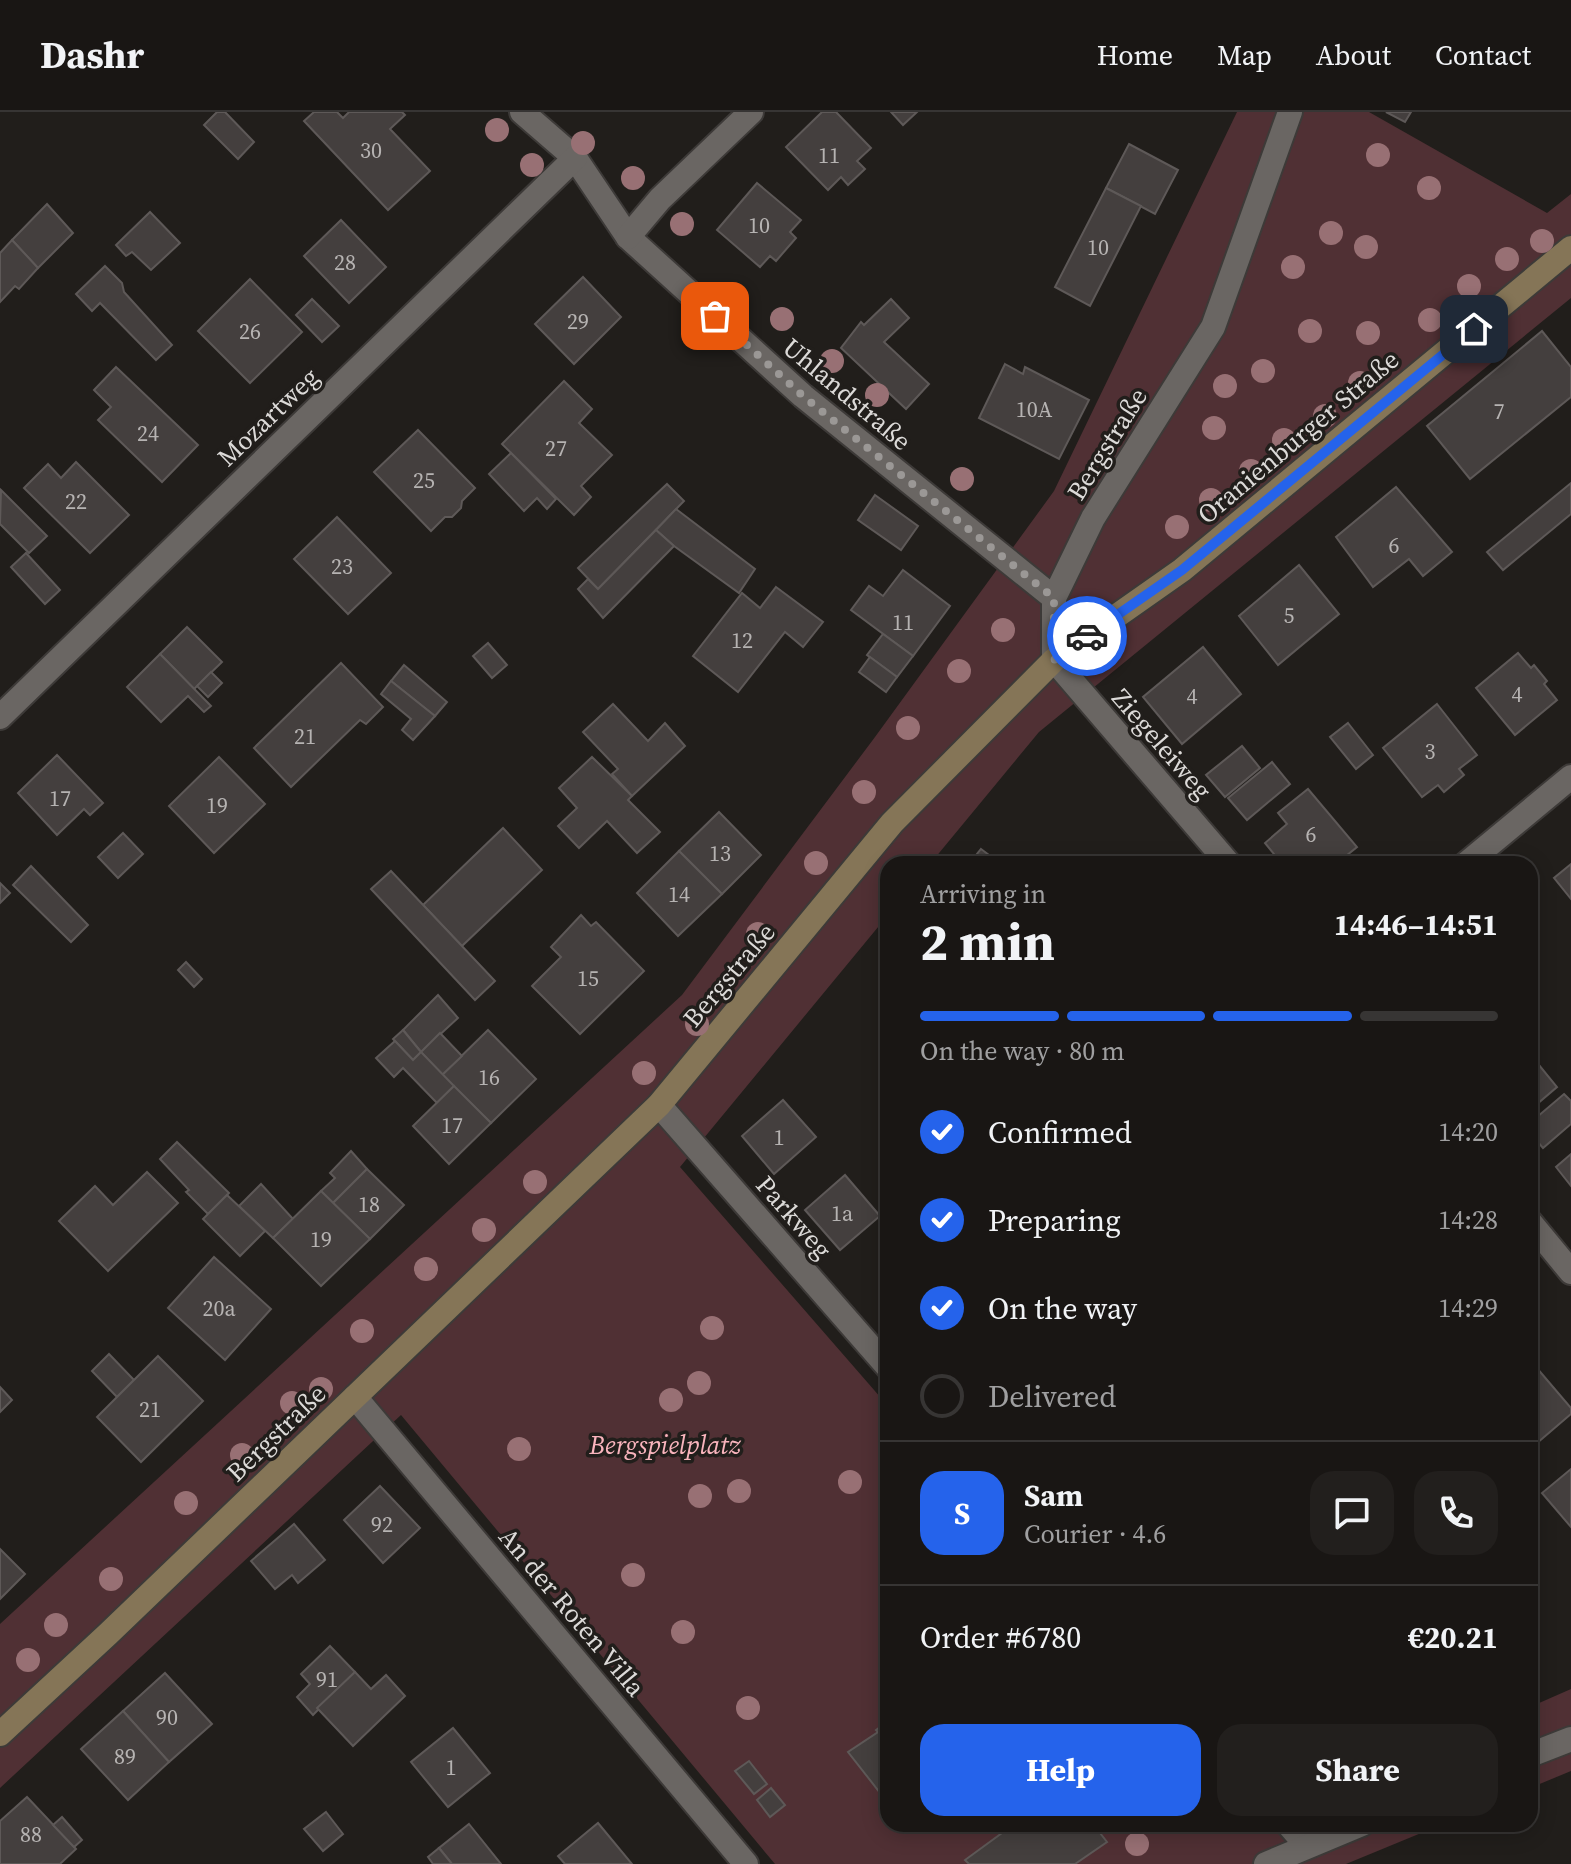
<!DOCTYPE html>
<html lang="en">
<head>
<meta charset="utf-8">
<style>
  body { margin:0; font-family:"Source Serif 4",serif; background:#221f1d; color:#f1f3f6; height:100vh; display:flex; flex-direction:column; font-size:30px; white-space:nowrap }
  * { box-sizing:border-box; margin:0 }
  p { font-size:26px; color:#9f9fa0 }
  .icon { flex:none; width:44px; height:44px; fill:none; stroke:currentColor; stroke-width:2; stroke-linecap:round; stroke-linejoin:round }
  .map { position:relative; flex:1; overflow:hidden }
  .drawer { position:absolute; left:880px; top:744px; width:658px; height:976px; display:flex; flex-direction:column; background:#191614; border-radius:24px; box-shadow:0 4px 20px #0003,0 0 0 2px #373534 }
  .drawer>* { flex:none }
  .pin { position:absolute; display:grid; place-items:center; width:68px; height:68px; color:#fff; margin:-34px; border-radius:16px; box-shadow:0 4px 12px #0006 }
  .courier { position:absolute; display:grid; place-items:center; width:80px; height:80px; margin:-40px; border:6px solid #2563eb; border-radius:50%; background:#fff; color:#222; box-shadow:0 2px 10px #0007 }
  .head em { font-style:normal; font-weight:700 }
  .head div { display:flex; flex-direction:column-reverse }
  .head { display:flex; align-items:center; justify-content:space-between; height:136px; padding:0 40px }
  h1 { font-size:52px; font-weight:700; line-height:60px }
  .bar { display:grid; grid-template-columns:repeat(4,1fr); gap:12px 8px; align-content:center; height:96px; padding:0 40px }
  .bar i { height:10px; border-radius:6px; background:#373534 }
  .bar .selected { background:#2563eb }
  .bar p { grid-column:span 4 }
  .line { display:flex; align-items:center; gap:20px; padding:0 40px; border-top:2px solid #373534 }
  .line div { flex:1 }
  .round { display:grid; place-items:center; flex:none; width:84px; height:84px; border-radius:24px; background:#221f1d }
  ol { padding:0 40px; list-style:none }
  li { display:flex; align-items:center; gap:24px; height:88px }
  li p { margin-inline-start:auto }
  li .icon { padding:8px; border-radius:50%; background:#2563eb; color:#fff; stroke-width:4 }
  li:last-child { color:#9f9fa0 }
  li i { width:44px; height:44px; border:4px solid #373534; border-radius:50% }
  .button { display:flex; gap:16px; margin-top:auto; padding:16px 40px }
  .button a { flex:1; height:92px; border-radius:24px; background:#2563eb; color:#fff; font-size:32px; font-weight:700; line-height:92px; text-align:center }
  .button a+a { background:#221f1d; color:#f1f3f6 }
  header { display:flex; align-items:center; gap:48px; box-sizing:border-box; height:112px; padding:0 40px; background:#191614; border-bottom:2px solid #373534 }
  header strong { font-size:38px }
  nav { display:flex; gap:44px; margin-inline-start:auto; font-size:28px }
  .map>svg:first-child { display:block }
</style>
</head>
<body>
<header>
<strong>Dashr</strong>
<nav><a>Home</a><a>Map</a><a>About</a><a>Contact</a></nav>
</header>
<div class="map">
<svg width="1571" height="1752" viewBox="0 0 1571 1752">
  <rect width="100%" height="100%" fill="#211e1b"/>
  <g fill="#503034">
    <path d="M1237 0H1369L1547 101 1571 82V186L1039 620 930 752H888V803L680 1055 888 1294V1712H1251L1254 1715 1260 1712H1443L1346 1752H775L401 1303 0 1676V1512L682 883 875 625 1054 379Z"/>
    <path d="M1571 1577V1659L1530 1676V1595Z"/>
  </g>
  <g fill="#443f3e" stroke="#5e5958" stroke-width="2">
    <path d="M217 0H225L254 30 238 47 204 13Z"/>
    <path d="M314 0H337L343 6 349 0H402L405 3 390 17 430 59 388 98 304 9Z"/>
    <path d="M822 0H836L871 36 857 49 865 57 848 73 841 65 828 78 786 35Z"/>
    <path d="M891 0H917L903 13Z"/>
    <path d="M1386 0H1411L1405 10Z"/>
    <path d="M1129 32 1178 58 1155 102 1106 76Z"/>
    <path d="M757 71 801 108 790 120 796 126 776 149 770 144 760 155 717 118Z"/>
    <path d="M1106 76 1141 94 1090 194 1055 175Z"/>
    <path d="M47 92 73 121 38 156 12 128Z"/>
    <path d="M150 100 180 131 151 158 132 140 126 144 116 133Z"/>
    <path d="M341 108 386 155 349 191 304 144Z"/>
    <path d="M12 128 38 156 19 177 15 174 0 190V141Z"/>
    <path d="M105 154 122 171 124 180 172 233 156 248 100 191 92 199 76 182Z"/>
    <path d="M583 165 621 205 574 252 535 212Z"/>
    <path d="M250 167 302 220 250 271 198 219Z"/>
    <path d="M312 187 339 214 322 230 296 203Z"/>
    <path d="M891 187 909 206 884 230 929 272 906 297 841 236 861 210 864 213Z"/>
    <path d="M1542 219 1571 255V285L1470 367 1427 314Z"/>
    <path d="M1005 252 1023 262 1025 255 1089 288 1059 347 979 306Z"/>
    <path d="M116 255 198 333 162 370 98 308 111 295 94 278Z"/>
    <path d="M564 269 592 297 579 311 612 343 581 374 591 385 574 403 502 332Z"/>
    <path d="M418 318 475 376 462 389 461 396 452 405H445L431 419 374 360Z"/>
    <path d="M511 341 556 387 547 397 537 386 524 399 489 362Z"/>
    <path d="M76 350 129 403 90 441 24 376 48 352 61 366Z"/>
    <path d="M1571 371V402L1503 458 1487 440Z"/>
    <path d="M667 372 684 389 598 477 578 456Z"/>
    <path d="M1396 375 1452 440 1423 464 1409 447 1373 475 1336 425Z"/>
    <path d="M1 378 47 424 29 441 0 412Z"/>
    <path d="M875 383 918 414 901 438 858 408Z"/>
    <path d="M676 397 755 457 739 481 674 434 656 418Z"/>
    <path d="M337 405 391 461 348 502 294 447Z"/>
    <path d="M656 418 674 434 603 506 578 477 588 467 598 477Z"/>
    <path d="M26 441 60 478 45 492 11 455Z"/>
    <path d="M1299 453 1339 502 1278 553 1239 504Z"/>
    <path d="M903 458 950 494 913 544 851 498 869 474 883 484Z"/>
    <path d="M776 475 823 510 803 535 785 520 738 580 693 544 742 481 760 496Z"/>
    <path d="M187 515 222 550 194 577 160 542Z"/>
    <path d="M883 522 913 544 897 565 867 543Z"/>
    <path d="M488 531 507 553 492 566 473 544Z"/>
    <path d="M1203 535 1241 582 1182 632 1143 585Z"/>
    <path d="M1518 541 1531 556 1534 553 1547 569 1544 572 1557 588 1515 623 1476 576Z"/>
    <path d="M160 542 211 594 204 600 188 584 161 610 127 575Z"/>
    <path d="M870 545 897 565 886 580 859 560Z"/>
    <path d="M341 551 383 595 366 612 360 608 291 675 254 636Z"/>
    <path d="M404 553 447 590 435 604 391 569Z"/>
    <path d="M211 560 222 571 208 585 197 574Z"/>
    <path d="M391 569 435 604 413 628 402 618 411 607 381 582Z"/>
    <path d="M613 592 648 629 665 611 685 634 632 684 612 662 618 657 583 620Z"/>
    <path d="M1437 592 1477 643 1459 657 1464 663 1444 680 1438 673 1422 685 1383 636Z"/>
    <path d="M1348 611 1373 643 1356 657 1330 625Z"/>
    <path d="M1242 634 1260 656 1225 685 1206 663Z"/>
    <path d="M57 643 103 691 90 703 84 697 57 723 18 681Z"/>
    <path d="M219 645 265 692 214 741 169 694Z"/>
    <path d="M592 645 632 684 628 688 660 720 637 741 607 709 579 736 558 714 577 696 559 676Z"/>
    <path d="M1272 650 1290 672 1247 708 1228 686Z"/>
    <path d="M1308 677 1357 735 1336 752H1282L1265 731 1287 712 1278 701Z"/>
    <path d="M719 700 761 743 722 782 679 739Z"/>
    <path d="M503 716 542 758 462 834 423 793Z"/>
    <path d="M123 721 143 742 118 766 98 745Z"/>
    <path d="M981 737 1001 752H969Z"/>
    <path d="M679 739 722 782 678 824 637 781Z"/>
    <path d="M1571 752V787L1554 766Z"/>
    <path d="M31 754 88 813 71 830 13 773Z"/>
    <path d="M391 759 495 869 475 888 371 777Z"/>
    <path d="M0 771 10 781 0 791Z"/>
    <path d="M581 803 591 814 596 810 644 859 580 922 532 874 561 845 551 835Z"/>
    <path d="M186 850 202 867 194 875 178 858Z"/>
    <path d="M438 883 458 906 421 940 403 918Z"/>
    <path d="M403 918 421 940 413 948 393 927Z"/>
    <path d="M488 918 536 967 491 1011 442 963Z"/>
    <path d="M440 921 462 944 442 963 421 940Z"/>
    <path d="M395 929 413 948 421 940 454 974 437 991 403 956 394 965 376 946Z"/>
    <path d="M1530 942 1557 975 1530 998Z"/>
    <path d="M454 974 491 1011 449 1052 413 1014Z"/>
    <path d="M1564 982 1571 989V1012L1543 1036 1530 1021V1011Z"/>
    <path d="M783 988 816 1025 774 1062 742 1024Z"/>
    <path d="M177 1030 229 1081 208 1102 186 1080 189 1078 160 1047Z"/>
    <path d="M351 1039 367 1057 333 1091 321 1079 335 1066 330 1061Z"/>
    <path d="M1571 1042V1074L1556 1055Z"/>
    <path d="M367 1057 404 1093 370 1127 333 1091Z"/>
    <path d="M147 1060 178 1091 108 1159 59 1109 95 1074 113 1093Z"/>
    <path d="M845 1063 880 1104 840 1138 805 1098Z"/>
    <path d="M261 1072 293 1107 273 1126 239 1094Z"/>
    <path d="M321 1079 370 1127 321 1174 273 1126Z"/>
    <path d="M227 1083 265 1119 240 1144 203 1107Z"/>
    <path d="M214 1145 271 1197 225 1248 168 1196Z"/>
    <path d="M109 1242 134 1268 117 1285 92 1259Z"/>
    <path d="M158 1244 203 1289 141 1350 97 1305Z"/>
    <path d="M1536 1255 1571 1296V1302L1530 1337V1260Z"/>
    <path d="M0 1275 12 1288 0 1300Z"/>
    <path d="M1571 1357V1415L1542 1381Z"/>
    <path d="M380 1374 420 1416 383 1451 344 1408Z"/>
    <path d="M294 1412 325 1448 298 1471 292 1463 275 1477 251 1449Z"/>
    <path d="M0 1437 25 1462 0 1487Z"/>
    <path d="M330 1534 355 1560 313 1603 297 1585 310 1572 301 1562Z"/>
    <path d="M355 1560 371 1577 386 1563 405 1584 353 1634 317 1596Z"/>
    <path d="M165 1561 212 1612 169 1650 123 1599Z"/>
    <path d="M123 1599 169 1650 128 1688 81 1637Z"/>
    <path d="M888 1609V1691L848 1640 878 1620 876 1618Z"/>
    <path d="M453 1616 490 1661 448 1695 411 1650Z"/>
    <path d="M749 1649 767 1672 754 1682 735 1659Z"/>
    <path d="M771 1676 785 1693 770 1705 757 1688Z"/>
    <path d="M27 1685 76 1737 60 1752H0V1709Z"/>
    <path d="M326 1700 343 1722 323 1739 304 1717Z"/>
    <path d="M62 1705 82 1728 74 1735 53 1713Z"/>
    <path d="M598 1711 632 1752H565L558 1744Z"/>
    <path d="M469 1712 501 1752H452L439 1736Z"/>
    <path d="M1001 1712H1093L1107 1730 1075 1752H969L965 1748 1006 1718Z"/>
    <path d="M439 1736 452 1752H433L428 1745Z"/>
  </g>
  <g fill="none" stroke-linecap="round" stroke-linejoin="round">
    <defs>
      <g id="street">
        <path d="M522 0 575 46 628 125 803 284 1054 486"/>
        <path d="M628 125 660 87 751 0"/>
        <path d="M0 605 575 46"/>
        <path d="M1229 752 1054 548V486L1093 406 1213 215 1290 0"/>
        <path d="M1466 752 1571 665"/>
        <path d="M659 993 888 1255"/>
        <path d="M1530 1110 1571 1160"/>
        <path d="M355 1285 746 1752"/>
        <path d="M1530 1643 1571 1627"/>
        <path d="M1288 1712 1307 1734"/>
        <path d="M1266 1752 1362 1712"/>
      </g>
      <path id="secondary" d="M0 1622 108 1522 659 993 892 711 1054 548 1182 458 1571 136"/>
    </defs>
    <use href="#street" stroke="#3d3a38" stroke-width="28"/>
    <use href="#secondary" stroke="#3d3a38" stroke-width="28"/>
    <use href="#street" stroke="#6a6663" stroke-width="24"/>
    <use href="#secondary" stroke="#857557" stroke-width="24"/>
  </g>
  <g fill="#987074">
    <circle cx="497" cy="18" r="12"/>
    <circle cx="583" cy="31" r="12"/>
    <circle cx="1378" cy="43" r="12"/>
    <circle cx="532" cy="53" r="12"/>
    <circle cx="633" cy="66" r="12"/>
    <circle cx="1429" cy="76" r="12"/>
    <circle cx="682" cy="112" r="12"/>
    <circle cx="1331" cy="121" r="12"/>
    <circle cx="1542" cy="129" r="12"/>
    <circle cx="1366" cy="135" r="12"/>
    <circle cx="1507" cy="147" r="12"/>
    <circle cx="1293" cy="155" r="12"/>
    <circle cx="1469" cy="174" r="12"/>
    <circle cx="782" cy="207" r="12"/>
    <circle cx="1430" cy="208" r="12"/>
    <circle cx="1310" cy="219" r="12"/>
    <circle cx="1368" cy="221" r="12"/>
    <circle cx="832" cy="249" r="12"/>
    <circle cx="1263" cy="259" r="12"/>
    <circle cx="1360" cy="271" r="12"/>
    <circle cx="1225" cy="274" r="12"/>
    <circle cx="877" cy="283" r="12"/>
    <circle cx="1325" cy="304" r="12"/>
    <circle cx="1214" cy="316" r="12"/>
    <circle cx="1284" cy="328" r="12"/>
    <circle cx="1251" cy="359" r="12"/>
    <circle cx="962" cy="367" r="12"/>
    <circle cx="1211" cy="388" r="12"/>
    <circle cx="1177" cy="415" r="12"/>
    <circle cx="1003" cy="518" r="12"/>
    <circle cx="959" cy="559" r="12"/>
    <circle cx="908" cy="616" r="12"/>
    <circle cx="864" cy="680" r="12"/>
    <circle cx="816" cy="751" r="12"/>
    <circle cx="758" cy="822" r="12"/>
    <circle cx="697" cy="912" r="12"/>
    <circle cx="644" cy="961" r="12"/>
    <circle cx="535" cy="1070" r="12"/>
    <circle cx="484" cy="1118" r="12"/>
    <circle cx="426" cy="1157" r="12"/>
    <circle cx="712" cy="1216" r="12"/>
    <circle cx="362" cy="1219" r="12"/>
    <circle cx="699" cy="1271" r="12"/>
    <circle cx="321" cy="1277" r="12"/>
    <circle cx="671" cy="1288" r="12"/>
    <circle cx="292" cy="1291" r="12"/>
    <circle cx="519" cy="1337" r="12"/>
    <circle cx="242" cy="1343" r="12"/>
    <circle cx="850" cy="1370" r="12"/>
    <circle cx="739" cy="1379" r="12"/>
    <circle cx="700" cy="1384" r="12"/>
    <circle cx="186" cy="1391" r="12"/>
    <circle cx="633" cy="1463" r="12"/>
    <circle cx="111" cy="1467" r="12"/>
    <circle cx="56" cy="1513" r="12"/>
    <circle cx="683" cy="1520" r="12"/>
    <circle cx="28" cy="1548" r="12"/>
    <circle cx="748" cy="1596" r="12"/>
    <circle cx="1137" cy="1732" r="12"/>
  </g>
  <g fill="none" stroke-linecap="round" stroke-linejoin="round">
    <path stroke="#9b9896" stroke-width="8" stroke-dasharray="0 14.4" d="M715 204 803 284 1054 486V548L1087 524"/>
    <path stroke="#2563eb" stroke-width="10" d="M1087 524 1182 458 1474 217"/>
  </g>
  <g text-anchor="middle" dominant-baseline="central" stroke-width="7" stroke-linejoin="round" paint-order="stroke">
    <g font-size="22" fill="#b6b3b2">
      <text x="371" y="38">30</text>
      <text x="829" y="43">11</text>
      <text x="759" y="113">10</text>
      <text x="1098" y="135">10</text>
      <text x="345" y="150">28</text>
      <text x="578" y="209">29</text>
      <text x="250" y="219">26</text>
      <text x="1034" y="297">10A</text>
      <text x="1499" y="299">7</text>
      <text x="148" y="321">24</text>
      <text x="556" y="336">27</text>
      <text x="424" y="368">25</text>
      <text x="76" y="389">22</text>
      <text x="1394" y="433">6</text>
      <text x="342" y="454">23</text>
      <text x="1289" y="503">5</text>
      <text x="903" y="510">11</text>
      <text x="742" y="528">12</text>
      <text x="1517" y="582">4</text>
      <text x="1192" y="584">4</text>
      <text x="305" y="624">21</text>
      <text x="1430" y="639">3</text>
      <text x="60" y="686">17</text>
      <text x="217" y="693">19</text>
      <text x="1311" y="722">6</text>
      <text x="720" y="741">13</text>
      <text x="679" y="782">14</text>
      <text x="588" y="866">15</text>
      <text x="489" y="965">16</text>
      <text x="452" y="1013">17</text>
      <text x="779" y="1025">1</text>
      <text x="369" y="1092">18</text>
      <text x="842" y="1101">1a</text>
      <text x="321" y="1127">19</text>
      <text x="219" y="1196">20a</text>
      <text x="150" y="1297">21</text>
      <text x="382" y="1412">92</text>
      <text x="327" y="1567">91</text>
      <text x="167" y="1605">90</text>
      <text x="125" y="1644">89</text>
      <text x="451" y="1655">1</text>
      <text x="31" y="1722">88</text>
    </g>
    <g font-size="26" fill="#dcdad8" stroke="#211e1b">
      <text transform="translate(847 282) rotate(40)">Uhlandstraße</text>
      <text transform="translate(268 305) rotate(-44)">Mozartweg</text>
      <text transform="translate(1298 325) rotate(-40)">Oranienburger Straße</text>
      <text transform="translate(1107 332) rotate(-58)">Bergstraße</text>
      <text transform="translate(1162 632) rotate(49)">Ziegeleiweg</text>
      <text transform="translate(729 863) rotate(-50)">Bergstraße</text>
      <text transform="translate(794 1105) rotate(49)">Parkweg</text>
      <text transform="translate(276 1321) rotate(-44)">Bergstraße</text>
      <text transform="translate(572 1500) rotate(50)">An der Roten Villa</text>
    </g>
    <g font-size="26" font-style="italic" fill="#f9b4bd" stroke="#211e1b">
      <text x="665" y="1333">Bergspielplatz</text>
    </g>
  </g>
</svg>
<div class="pin" style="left:715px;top:204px;background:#ea580c"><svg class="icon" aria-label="bag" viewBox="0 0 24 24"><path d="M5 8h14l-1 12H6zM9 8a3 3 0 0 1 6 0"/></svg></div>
<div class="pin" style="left:1474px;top:217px;background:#1f2937"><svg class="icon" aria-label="home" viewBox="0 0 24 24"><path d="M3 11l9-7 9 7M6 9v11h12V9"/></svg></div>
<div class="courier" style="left:1087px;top:524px"><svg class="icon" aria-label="car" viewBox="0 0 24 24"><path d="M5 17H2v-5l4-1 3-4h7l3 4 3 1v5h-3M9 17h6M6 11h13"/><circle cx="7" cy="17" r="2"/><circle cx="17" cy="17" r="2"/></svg></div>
<section class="drawer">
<div class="head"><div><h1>2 min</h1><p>Arriving in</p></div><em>14:46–14:51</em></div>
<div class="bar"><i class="selected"></i><i class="selected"></i><i class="selected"></i><i></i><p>On the way · 80 m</p></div>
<ol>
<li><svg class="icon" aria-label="check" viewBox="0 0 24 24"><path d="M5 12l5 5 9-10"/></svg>Confirmed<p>14:20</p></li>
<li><svg class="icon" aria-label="check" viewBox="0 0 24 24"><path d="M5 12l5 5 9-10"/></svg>Preparing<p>14:28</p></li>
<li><svg class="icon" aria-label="check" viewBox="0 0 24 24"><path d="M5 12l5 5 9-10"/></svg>On the way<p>14:29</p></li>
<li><i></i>Delivered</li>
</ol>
<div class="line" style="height:144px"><b class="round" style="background:#2563eb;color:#fff">S</b><div><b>Sam</b><p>Courier · 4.6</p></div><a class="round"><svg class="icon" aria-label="chat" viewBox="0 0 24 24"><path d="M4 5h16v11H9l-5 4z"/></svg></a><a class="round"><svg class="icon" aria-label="phone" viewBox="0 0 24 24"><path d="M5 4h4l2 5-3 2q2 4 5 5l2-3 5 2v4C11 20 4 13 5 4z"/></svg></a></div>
<div class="line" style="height:104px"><div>Order #6780</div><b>€20.21</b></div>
<div class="button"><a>Help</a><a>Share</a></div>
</section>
</div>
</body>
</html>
